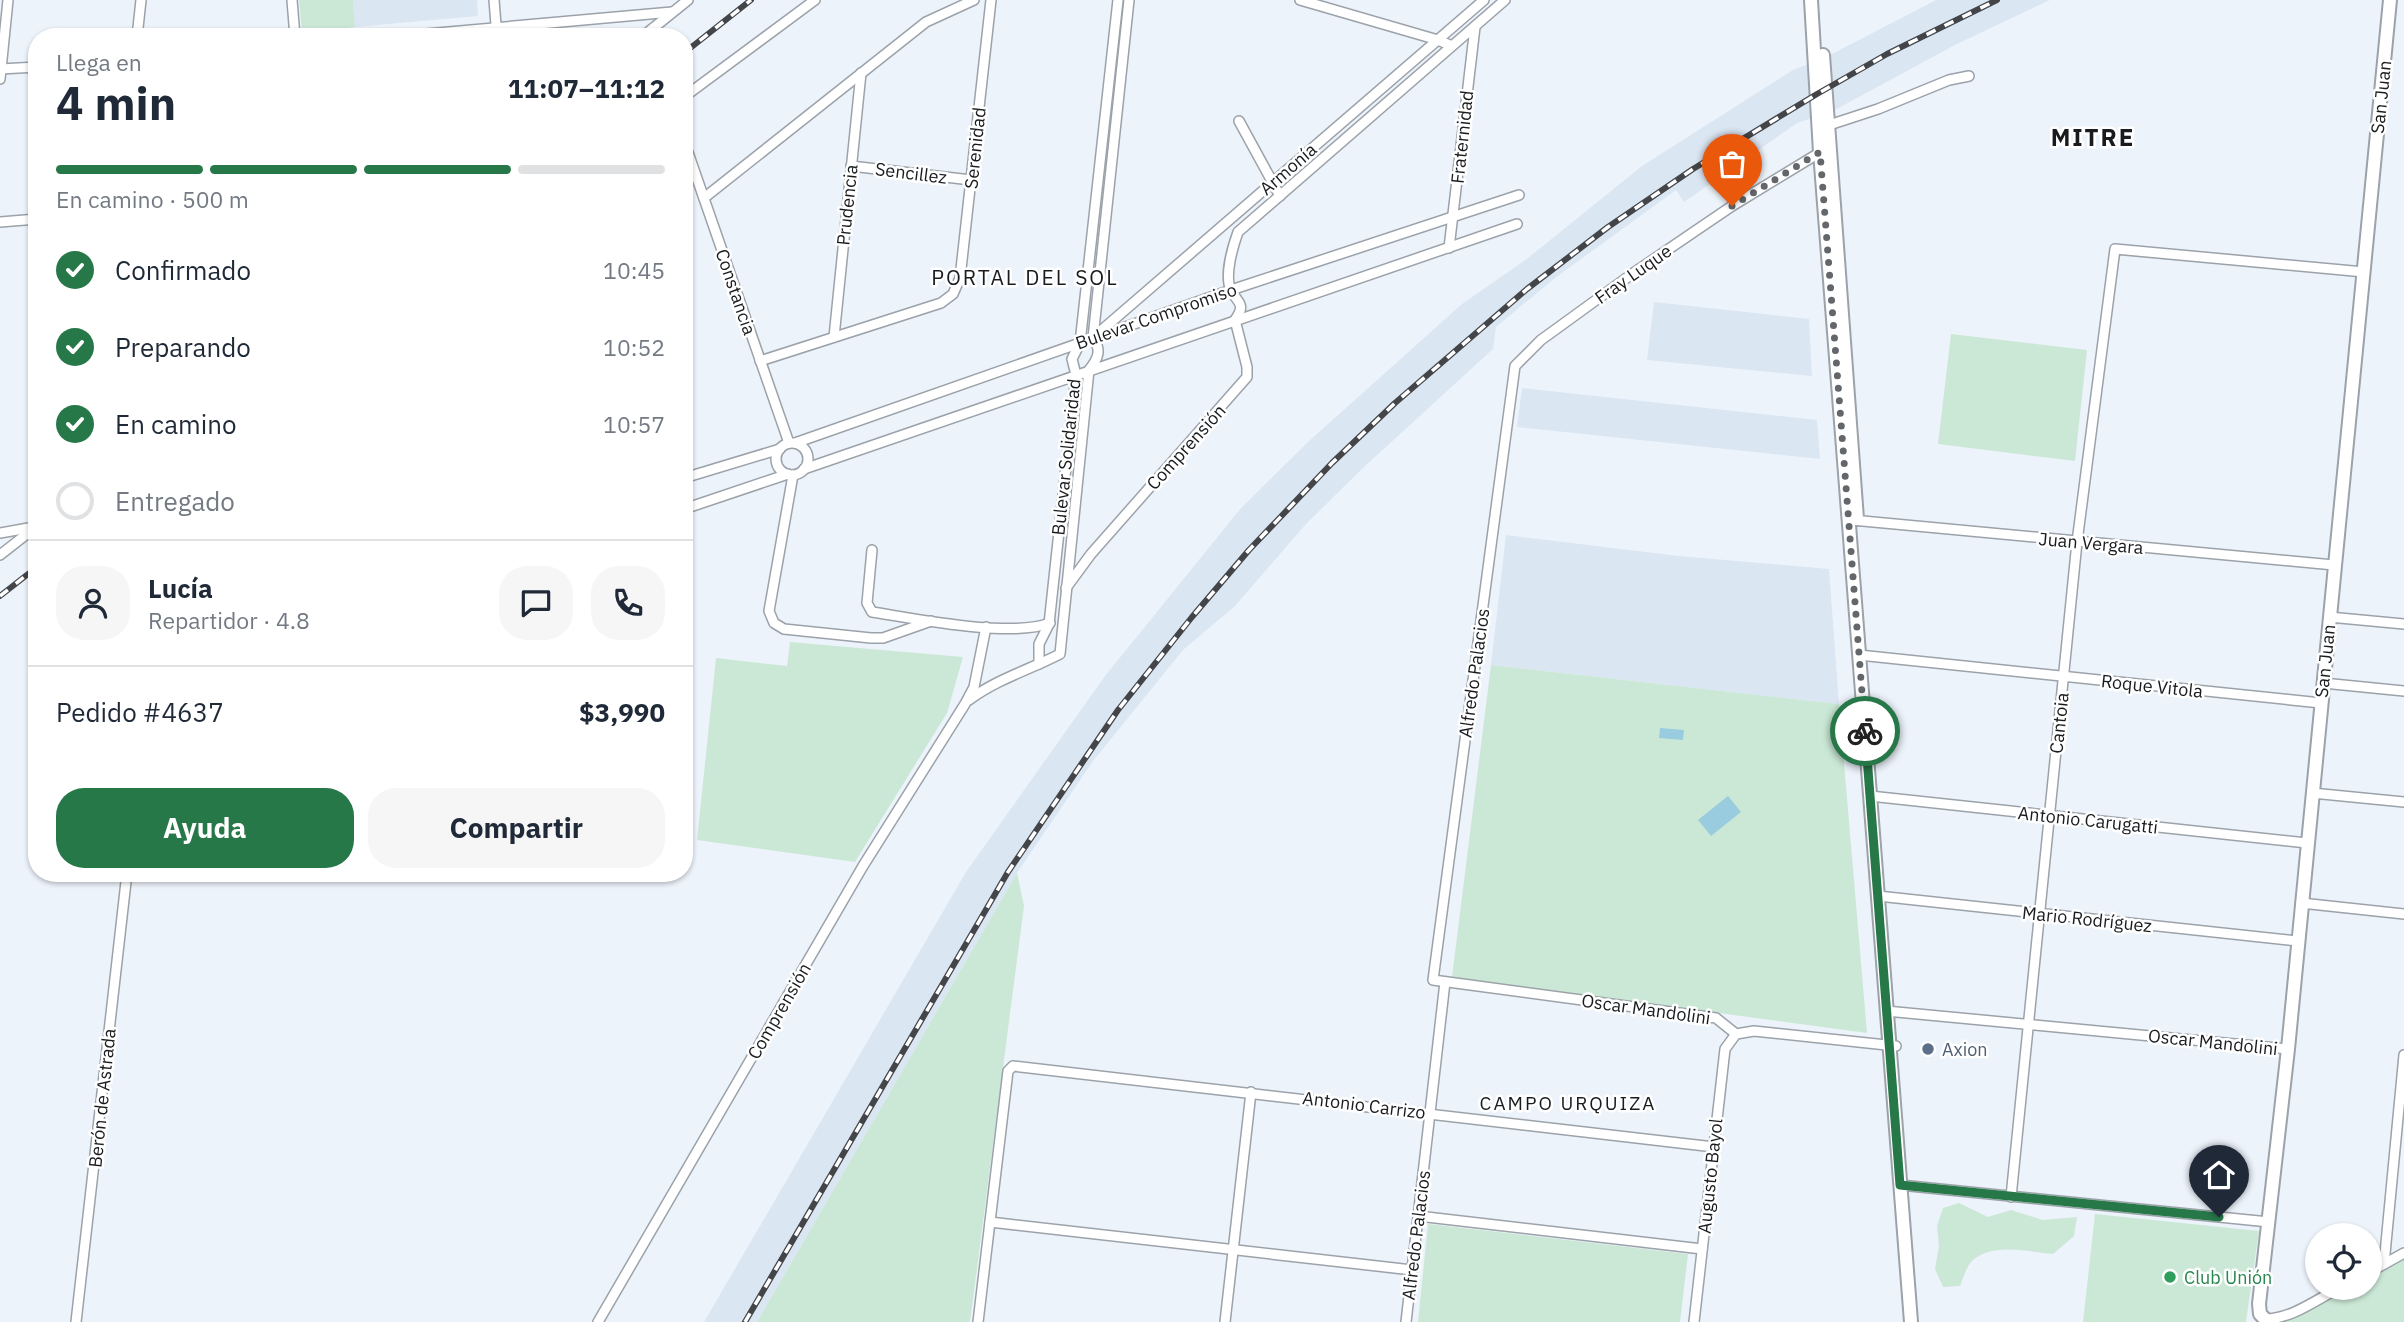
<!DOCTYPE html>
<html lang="es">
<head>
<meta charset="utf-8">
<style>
  body { margin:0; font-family:"IBM Plex Sans",sans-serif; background:#f6f6f7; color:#1f2937; height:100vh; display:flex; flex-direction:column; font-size:26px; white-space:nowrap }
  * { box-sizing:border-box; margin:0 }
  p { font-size:23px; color:#747a83 }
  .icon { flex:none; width:38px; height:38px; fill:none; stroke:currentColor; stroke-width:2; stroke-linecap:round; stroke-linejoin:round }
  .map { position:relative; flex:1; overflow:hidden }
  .panel { position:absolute; left:28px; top:28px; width:665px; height:854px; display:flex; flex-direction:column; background:#fff; border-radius:28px; box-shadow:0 2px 5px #0004 }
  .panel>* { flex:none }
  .fabs { position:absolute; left:2305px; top:1223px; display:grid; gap:14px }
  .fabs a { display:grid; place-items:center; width:77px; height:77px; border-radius:50%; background:#fff; box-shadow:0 2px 5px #0004; font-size:35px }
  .pin { position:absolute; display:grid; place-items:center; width:60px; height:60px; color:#fff; margin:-72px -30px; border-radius:50% 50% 50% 0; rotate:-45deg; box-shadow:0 0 7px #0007 }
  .pin .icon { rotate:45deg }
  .courier { position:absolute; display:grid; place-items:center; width:70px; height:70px; margin:-35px; border:5px solid #277849; border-radius:50%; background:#fff; color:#222; box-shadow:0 2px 9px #0007 }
  .overview em { font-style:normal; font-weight:800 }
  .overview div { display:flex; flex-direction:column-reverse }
  .overview { display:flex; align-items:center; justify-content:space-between; height:119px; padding:0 28px }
  h1 { font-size:46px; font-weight:800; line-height:52px }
  .bar { display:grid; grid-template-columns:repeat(4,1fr); gap:10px 7px; align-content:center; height:84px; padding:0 28px }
  .bar i { height:9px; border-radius:5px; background:#e0e1e3 }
  .bar .selected { background:#277849 }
  .bar p { grid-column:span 4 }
  .line { display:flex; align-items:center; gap:18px; padding:0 28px; border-top:2px solid #e0e1e3 }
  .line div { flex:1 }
  .round { display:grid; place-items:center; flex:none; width:74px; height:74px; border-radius:28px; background:#f6f6f7 }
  ol { padding:0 28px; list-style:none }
  li { display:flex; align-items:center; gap:21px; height:77px }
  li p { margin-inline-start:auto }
  li .icon { padding:7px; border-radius:50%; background:#277849; color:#fff; stroke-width:4 }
  li:last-child { color:#747a83 }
  li i { width:38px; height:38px; border:4px solid #e0e1e3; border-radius:50% }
  .action { display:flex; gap:14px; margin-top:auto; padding:14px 28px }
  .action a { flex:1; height:80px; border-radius:28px; background:#277849; color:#fff; font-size:28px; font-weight:800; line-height:80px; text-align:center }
  .action a+a { background:#f6f6f7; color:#1f2937 }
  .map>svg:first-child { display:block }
</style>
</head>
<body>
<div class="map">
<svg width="2404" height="1322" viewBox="0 0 2404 1322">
  <rect width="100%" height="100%" fill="#edf3fb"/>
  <g fill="#dbe6f3">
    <path d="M353 0H477L478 16 355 27Z"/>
    <path d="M1936 0H2050L1955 45 1833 111 1797 123 1684 202 1676 190 1555 278 1496 327 1493 349 1364 467 1306 524 1235 606 1183 650 1093 761 1017 873 757 1322H704L966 872 1105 676 1241 508 1309 441 1462 304 1528 258 1642 166 1793 70 1828 56Z"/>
    <path d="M1654 302 1809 319 1812 376 1647 360Z"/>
    <path d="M1522 388 1817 420 1820 459 1517 427Z"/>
    <path d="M1506 535 1679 556 1829 569 1839 704 1491 665Z"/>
  </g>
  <g fill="#cbe8d6">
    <path d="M299 0H353L355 27 302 32Z"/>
    <path d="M1951 334 2087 350 2075 461 1938 444Z"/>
    <path d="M790 642 963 657 947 713 855 862 697 840 716 658 787 666Z"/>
    <path d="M1491 665 1839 704 1867 1033 1452 977Z"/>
    <path d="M1017 873 1024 906 970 1322H757Z"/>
    <path d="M1959 1203 1988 1217 2011 1210 2043 1220 2077 1217 2074 1236 2053 1254C2029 1252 1992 1242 1972 1261 1966 1267 1963 1279 1960 1286L1943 1287 1935 1269 1939 1246 1937 1226 1943 1208Z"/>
    <path d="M2095 1214 2259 1231 2246 1322H2083Z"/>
    <path d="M1428 1224 1688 1254 1680 1322H1418Z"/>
    <path d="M2404 1253V1322H2264L2276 1319 2339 1288H2370V1272Z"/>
  </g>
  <g fill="#98ccde">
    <path d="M1660 728 1684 730 1683 740 1659 738Z"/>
    <path d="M1728 796 1741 812 1711 836 1698 820Z"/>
  </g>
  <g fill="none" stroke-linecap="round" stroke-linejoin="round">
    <defs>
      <g id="minor">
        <path d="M292 0 295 37"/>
        <path d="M494 0 497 37"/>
        <path d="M1300 0 1438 40 1452 46"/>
        <path d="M137 37 141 0"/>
        <path d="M392 37 672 12"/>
        <path d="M642 37 688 0"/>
        <path d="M0 69 37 67"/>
        <path d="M0 79 8 0"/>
        <path d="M684 97 815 0"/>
        <path d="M1239 121 1280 196"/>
        <path d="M1823 127 1878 109 1949 80 1969 76"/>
        <path d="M684 141 789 443"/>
        <path d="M1824 150 1732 206 1632 274 1541 340 1515 366 1433 980 1716 1018 1736 1034 1754 1031 1896 1046"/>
        <path d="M851 166 971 180"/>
        <path d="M704 198 926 22 974 0"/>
        <path d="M0 222 37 219"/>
        <path d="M1449 248 1475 27"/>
        <path d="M1096 335 1484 0"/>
        <path d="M834 337 861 73"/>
        <path d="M760 361 941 303 953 294 960 278 991 0"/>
        <path d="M795 443 1231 290 1519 195"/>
        <circle cx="792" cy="459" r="16"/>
        <path d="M804 469 1517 224"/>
        <path d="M793 475 769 611 774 623 784 629 871 638H883L931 621"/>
        <path d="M684 478 780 449"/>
        <path d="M684 509 788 474"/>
        <path d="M1852 520 2334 565"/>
        <path d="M0 533 34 527"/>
        <path d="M872 550 867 603 872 612C917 619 1010 638 1050 623"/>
        <path d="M0 555 37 526"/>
        <path d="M1066 588 1091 554 1247 377V367L1235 320C1247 303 1237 303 1231 290 1224 276 1233 246 1238 232L1505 0"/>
        <path d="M2329 617 2404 624"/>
        <path d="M1859 655 2321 703"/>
        <path d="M1039 664V644L1049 624 1076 375 1072 359 1080 343 1118 0"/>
        <path d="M2323 683 2404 691"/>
        <path d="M969 700C997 679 1029 670 1060 654L1089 370C1098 359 1102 350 1093 338L1129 0"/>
        <path d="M2312 793 2404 802"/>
        <path d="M1870 796 2307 843"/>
        <path d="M1878 896 2297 941"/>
        <path d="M2301 903 2404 914"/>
        <path d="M1886 1011 2288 1049"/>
        <path d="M1900 1185 2269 1222"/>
        <path d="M2011 1197 2077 542 2115 249 2364 272"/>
        <path d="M1418 1216 1702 1249"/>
        <path d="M990 1222 1412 1270"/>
        <path d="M2384 1264 2404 1055"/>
        <path d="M2370 1272 2404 1253"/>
        <path d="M2265 1319C2291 1319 2316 1300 2339 1288"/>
        <path d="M76 1322 127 873"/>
        <path d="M598 1322 863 866 965 704 974 687 986 627"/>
        <path d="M978 1322 1008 1071 1013 1066 1714 1147"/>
        <path d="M1225 1322 1251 1092"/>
        <path d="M1406 1322 1445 982"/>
        <path d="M1694 1322 1725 1049 1736 1034"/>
      </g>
      <path id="tertiary" d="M2265 1319 2260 1314 2259 1304 2288 1049 2390 0"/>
      <g id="secondary">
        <path d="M1811 0 1820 152 1911 1322"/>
        <path d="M1823 55 1857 519"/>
      </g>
    </defs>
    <use href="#minor" stroke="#9ca2a9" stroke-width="12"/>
    <use href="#tertiary" stroke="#9ca2a9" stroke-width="16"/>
    <use href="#secondary" stroke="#9ca2a9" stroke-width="16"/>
    <use href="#minor" stroke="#fff" stroke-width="9"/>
    <use href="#tertiary" stroke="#fff" stroke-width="12"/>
    <use href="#secondary" stroke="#fff" stroke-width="12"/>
    <defs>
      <g id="rail">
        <path d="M684 53 751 0"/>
        <path d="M0 596 37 567"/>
        <path d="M745 1322 1008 872 1118 710 1192 617 1249 550 1332 463 1395 403 1527 289 1608 227 1693 169 1817 94 1887 54 1997 0"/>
      </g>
    </defs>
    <use href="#rail" stroke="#434549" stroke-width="6"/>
    <use href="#rail" stroke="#fff" stroke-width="3.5" stroke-dasharray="10" stroke-linecap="butt"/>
  </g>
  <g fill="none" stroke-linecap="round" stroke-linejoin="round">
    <path stroke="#63676b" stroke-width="7" stroke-dasharray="0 12.6" d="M1732 206 1820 152 1865 731"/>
    <path stroke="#277849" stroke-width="9" d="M1865 731 1900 1185 2219 1217"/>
  </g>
  <circle fill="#5c6f8a" stroke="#fff" stroke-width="2.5" cx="1928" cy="1049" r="7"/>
  <circle fill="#2e9e5b" stroke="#fff" stroke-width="2.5" cx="2170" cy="1277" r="7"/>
  <g text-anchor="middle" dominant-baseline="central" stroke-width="5" stroke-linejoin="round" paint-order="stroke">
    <g font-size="18" fill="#191b1e" stroke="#fff">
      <text transform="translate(2381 97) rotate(-84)">San Juan</text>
      <text transform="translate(1462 137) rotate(-84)">Fraternidad</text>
      <text transform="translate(975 148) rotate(-84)">Serenidad</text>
      <text transform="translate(1288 169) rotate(-41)">Armonía</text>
      <text transform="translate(911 173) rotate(7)">Sencillez</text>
      <text transform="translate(847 205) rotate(-84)">Prudencia</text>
      <text transform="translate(1633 274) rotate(-35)">Fray Luque</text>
      <text transform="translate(736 292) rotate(71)">Constancia</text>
      <text transform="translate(1156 316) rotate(-19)">Bulevar Compromiso</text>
      <text transform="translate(1186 447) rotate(-48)">Comprensión</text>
      <text transform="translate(1066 457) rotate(-84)">Bulevar Solidaridad</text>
      <text transform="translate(2091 543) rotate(5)">Juan Vergara</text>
      <text transform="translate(2325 661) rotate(-84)">San Juan</text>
      <text transform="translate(1474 673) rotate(-82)">Alfredo Palacios</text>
      <text transform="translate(2152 686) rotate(6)">Roque Vitola</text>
      <text transform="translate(2059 723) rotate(-84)">Cantoia</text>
      <text transform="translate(2088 820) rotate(6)">Antonio Carugatti</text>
      <text transform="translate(2087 919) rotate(6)">Mario Rodríguez</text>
      <text transform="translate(1646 1009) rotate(8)">Oscar Mandolini</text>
      <text transform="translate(779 1011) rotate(-60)">Comprensión</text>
      <text transform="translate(2213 1042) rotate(6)">Oscar Mandolini</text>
      <text transform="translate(102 1098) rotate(-84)">Berón de Astrada</text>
      <text transform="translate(1364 1105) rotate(7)">Antonio Carrizo</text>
      <text transform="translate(1710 1176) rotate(-84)">Augusto Bayol</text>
      <text transform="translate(1416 1235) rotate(-83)">Alfredo Palacios</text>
    </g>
    <g font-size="18" fill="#4e5e75" stroke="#fff" text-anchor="start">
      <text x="1942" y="1049">Axion</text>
    </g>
    <g font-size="18" fill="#27864d" stroke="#fff" text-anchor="start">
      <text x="2184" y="1277">Club Unión</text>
    </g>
    <g font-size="19" letter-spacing="2" fill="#191b1e" stroke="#fff">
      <text x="1568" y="1103">CAMPO URQUIZA</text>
    </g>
    <g font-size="21" letter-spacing="2" fill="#191b1e" stroke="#fff">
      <text x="1025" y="277">PORTAL DEL SOL</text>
    </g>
    <g font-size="24" font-weight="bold" letter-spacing="2" fill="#191b1e" stroke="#fff">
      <text x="2093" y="137">MITRE</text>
    </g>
  </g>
</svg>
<div class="fabs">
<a><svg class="icon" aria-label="locate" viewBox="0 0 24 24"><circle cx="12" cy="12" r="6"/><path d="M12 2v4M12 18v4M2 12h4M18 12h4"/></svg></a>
</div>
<div class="pin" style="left:1732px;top:206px;background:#ea580c"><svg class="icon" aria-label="bag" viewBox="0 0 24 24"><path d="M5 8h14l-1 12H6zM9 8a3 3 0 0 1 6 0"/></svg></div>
<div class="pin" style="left:2219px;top:1217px;background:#1f2937"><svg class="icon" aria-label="home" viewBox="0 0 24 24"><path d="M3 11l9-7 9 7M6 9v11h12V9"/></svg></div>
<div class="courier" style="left:1865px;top:731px"><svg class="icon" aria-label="bike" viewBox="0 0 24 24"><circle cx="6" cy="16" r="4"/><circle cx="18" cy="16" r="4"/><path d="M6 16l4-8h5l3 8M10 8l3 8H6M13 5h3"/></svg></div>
<section class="panel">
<div class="overview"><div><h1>4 min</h1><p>Llega en</p></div><em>11:07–11:12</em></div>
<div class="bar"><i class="selected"></i><i class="selected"></i><i class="selected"></i><i></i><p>En camino · 500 m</p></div>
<ol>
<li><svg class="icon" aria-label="check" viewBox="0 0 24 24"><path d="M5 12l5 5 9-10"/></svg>Confirmado<p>10:45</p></li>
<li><svg class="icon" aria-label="check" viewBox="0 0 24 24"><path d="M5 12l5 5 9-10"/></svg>Preparando<p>10:52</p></li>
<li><svg class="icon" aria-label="check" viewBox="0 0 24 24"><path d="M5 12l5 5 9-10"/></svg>En camino<p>10:57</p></li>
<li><i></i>Entregado</li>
</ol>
<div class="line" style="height:126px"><a class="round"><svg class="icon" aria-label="person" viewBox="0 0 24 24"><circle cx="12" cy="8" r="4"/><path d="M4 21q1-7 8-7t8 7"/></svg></a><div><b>Lucía</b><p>Repartidor · 4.8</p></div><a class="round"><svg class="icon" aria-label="chat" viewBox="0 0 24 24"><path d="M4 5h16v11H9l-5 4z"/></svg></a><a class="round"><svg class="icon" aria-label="phone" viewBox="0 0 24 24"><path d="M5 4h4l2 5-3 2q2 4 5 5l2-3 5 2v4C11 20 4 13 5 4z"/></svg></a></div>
<div class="line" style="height:91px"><div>Pedido #4637</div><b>$3,990</b></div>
<div class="action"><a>Ayuda</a><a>Compartir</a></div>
</section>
</div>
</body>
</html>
